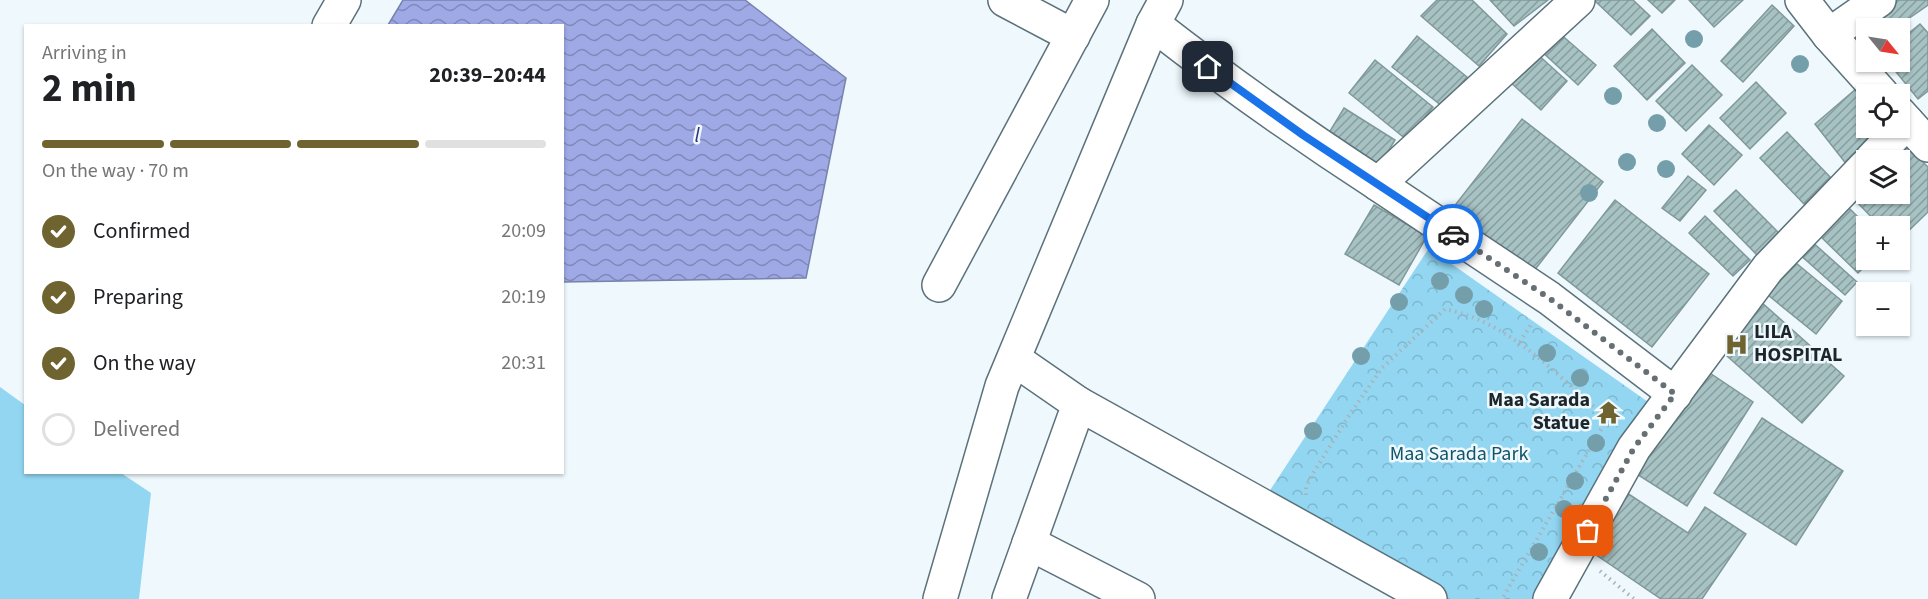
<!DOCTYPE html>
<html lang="en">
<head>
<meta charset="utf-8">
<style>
  body { margin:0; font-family:"Source Sans 3",sans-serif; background:#f2f2f2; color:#202124; height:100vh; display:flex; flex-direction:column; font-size:22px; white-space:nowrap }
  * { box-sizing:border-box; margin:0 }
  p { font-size:20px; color:#757577 }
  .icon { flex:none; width:33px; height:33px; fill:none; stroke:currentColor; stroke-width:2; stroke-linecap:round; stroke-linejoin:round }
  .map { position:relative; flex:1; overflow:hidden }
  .side { position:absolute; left:24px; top:24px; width:540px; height:450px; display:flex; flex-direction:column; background:#fff; border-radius:0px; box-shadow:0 2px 4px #0004 }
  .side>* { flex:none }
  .needle { width:39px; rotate:120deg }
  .fabs { position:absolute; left:1856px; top:18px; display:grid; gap:12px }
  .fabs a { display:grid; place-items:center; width:54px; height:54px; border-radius:0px; background:#fff; box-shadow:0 2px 4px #0004; font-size:30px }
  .pin { position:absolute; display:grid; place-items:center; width:51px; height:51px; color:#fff; margin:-26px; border-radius:12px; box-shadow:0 3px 9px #0006 }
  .courier { position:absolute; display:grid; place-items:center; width:60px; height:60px; margin:-30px; border:4px solid #1a73e8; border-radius:50%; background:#fff; color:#222; box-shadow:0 2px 8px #0007 }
  .overview em { font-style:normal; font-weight:700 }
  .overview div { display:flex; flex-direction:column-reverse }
  .overview { display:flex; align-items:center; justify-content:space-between; height:102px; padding:0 18px }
  h1 { font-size:39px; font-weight:700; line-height:45px }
  .bar { display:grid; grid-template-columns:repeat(4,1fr); gap:9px 6px; align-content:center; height:72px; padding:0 18px }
  .bar i { height:8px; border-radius:4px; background:#e0e0e0 }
  .bar .current { background:#6f6330 }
  .bar p { grid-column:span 4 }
  ol { padding:0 18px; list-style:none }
  li { display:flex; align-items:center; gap:18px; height:66px }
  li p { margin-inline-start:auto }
  li .icon { padding:6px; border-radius:50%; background:#6f6330; color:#fff; stroke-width:4 }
  li:last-child { color:#757577 }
  li i { width:33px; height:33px; border:3px solid #e0e0e0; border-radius:50% }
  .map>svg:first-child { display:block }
</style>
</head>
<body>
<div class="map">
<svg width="1928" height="599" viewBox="0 0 1928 599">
  <defs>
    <pattern id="park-crowns" width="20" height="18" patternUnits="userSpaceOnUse" patternTransform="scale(1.5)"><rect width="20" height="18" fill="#92d6f1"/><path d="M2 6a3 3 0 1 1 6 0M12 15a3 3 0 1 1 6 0" fill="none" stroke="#7db8cf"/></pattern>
    <pattern id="water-waves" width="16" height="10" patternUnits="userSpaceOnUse" patternTransform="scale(1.5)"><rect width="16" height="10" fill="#9ea9e5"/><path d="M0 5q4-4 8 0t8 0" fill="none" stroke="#8089ba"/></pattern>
    <pattern id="building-hatch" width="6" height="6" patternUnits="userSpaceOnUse" patternTransform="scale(1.5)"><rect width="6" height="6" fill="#a7c2c3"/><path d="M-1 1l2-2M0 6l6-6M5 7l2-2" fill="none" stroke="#879d9f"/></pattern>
  </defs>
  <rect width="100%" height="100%" fill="#eff9fd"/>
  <path fill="#92d6f1" d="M0 387 25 405 26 472 121 473 151 493 139 599H0Z"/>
  <path fill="url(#park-crowns)" d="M1429 248 1651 404 1532 599H1416L1259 507Z"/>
  <path fill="url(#water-waves)" stroke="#7782ad" stroke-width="1.5" d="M403 0H745L846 78 806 278 563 282 562 26 388 25Z"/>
  <g fill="url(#building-hatch)" stroke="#7f999a" stroke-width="1.5">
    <path d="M1437 0H1472L1507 34 1479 66 1421 16Z"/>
    <path d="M1490 0H1548L1514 26Z"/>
    <path d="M1594 0H1633L1650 16 1631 35Z"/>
    <path d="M1648 0H1675L1662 13Z"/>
    <path d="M1689 0H1743L1714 27Z"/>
    <path d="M1889 0H1928V5L1895 28H1869L1863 21Z"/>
    <path d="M1772 5 1794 26 1743 82 1721 61Z"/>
    <path d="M1920 24 1928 33V91L1918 99 1888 62H1899V41Z"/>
    <path d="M1652 29 1685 63 1647 100 1614 66Z"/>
    <path d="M1558 32 1596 65 1578 85 1539 49Z"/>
    <path d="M1417 36 1467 77 1442 106 1392 67Z"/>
    <path d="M1535 52 1567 81 1541 110 1509 81Z"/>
    <path d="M1375 60 1433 107 1407 140 1349 93Z"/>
    <path d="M1692 65 1722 95 1686 131 1656 101Z"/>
    <path d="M1756 82 1786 113 1750 149 1720 118Z"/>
    <path d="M1857 88 1866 98V128H1887L1847 165 1815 124Z"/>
    <path d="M1344 108 1395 140 1375 173 1324 141Z"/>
    <path d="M1522 119 1603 182 1530 276 1449 213Z"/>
    <path d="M1709 125 1742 155 1714 185 1682 154Z"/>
    <path d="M1787 132 1831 178 1804 204 1760 158Z"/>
    <path d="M1908 147 1928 167V212L1899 240V226H1880L1854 199 1866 187V194H1899V160H1894Z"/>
    <path d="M1688 176 1706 190 1680 221 1662 208Z"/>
    <path d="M1736 190 1779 233 1757 255 1714 211Z"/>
    <path d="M1615 200 1709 274 1652 347 1558 273Z"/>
    <path d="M1845 204 1867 226 1866 260H1871L1858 273 1817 233Z"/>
    <path d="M1374 205 1427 236 1399 285 1345 254Z"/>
    <path d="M1705 216 1750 260 1733 276 1689 233Z"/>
    <path d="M1810 240 1857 282 1845 295 1798 253Z"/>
    <path d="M1790 258 1842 301 1816 334 1763 291Z"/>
    <path d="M1760 301 1844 376 1802 423 1718 348Z"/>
    <path d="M1701 367 1753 402 1687 506 1632 471Z"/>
    <path d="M1762 418 1843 471 1796 545 1714 493Z"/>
    <path d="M1627 493 1688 533 1705 507 1746 534 1702 599H1661L1589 550Z"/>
  </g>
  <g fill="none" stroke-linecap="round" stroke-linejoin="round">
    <defs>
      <g id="minor">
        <path d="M1005 0 1073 36"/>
        <path d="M1578 0 1378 184 1549 298 1675 394"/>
        <path d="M1802 0 1829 35 1882 94"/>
        <path d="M1153 24C1226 81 1301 134 1378 184"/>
        <path d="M329 26 344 0"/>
        <path d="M1829 35 1879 0"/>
        <path d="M1899 113 1928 145"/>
        <path d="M1871 160 1907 122"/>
        <path d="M939 285 1092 0"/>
        <path d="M1079 404 1430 599"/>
        <path d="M1029 543 1138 599"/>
        <path d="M940 599 1002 386 1153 24 1166 0"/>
        <path d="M1009 599 1079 404 1014 359"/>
        <path d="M1550 599 1634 448 1768 268 1866 166"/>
      </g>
    </defs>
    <use href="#minor" stroke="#5c727b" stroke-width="36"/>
    <g stroke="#a9b3b7" stroke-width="4" stroke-dasharray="1.5 4.5" stroke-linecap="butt">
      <path d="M1520 342 1532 323"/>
      <path d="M1306 495V487L1312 475 1352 411 1382 368 1445 309C1508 322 1553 371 1600 412L1605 418 1603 426 1502 599"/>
      <path d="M1600 571 1634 599"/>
    </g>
    <use href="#minor" stroke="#fff" stroke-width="33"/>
  </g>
  <g fill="#759eab">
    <circle cx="1694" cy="39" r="9"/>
    <circle cx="1800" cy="64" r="9"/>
    <circle cx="1613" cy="96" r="9"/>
    <circle cx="1657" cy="123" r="9"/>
    <circle cx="1627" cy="162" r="9"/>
    <circle cx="1666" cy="169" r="9"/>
    <circle cx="1589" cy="193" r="9"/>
    <circle cx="1440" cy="281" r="9"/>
    <circle cx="1464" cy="295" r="9"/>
    <circle cx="1399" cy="302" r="9"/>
    <circle cx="1484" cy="309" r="9"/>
    <circle cx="1547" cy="353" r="9"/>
    <circle cx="1361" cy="356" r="9"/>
    <circle cx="1580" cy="378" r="9"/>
    <circle cx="1313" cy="431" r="9"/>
    <circle cx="1596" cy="443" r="9"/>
    <circle cx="1575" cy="481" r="9"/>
    <circle cx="1564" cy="509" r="9"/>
    <circle cx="1539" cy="552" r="9"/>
  </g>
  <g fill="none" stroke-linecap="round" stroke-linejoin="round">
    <path stroke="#667074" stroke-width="6" stroke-dasharray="0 10.8" d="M1453 234 1549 298 1675 394 1634 448 1588 531"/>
    <path stroke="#1a73e8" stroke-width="8" d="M1208 67 1303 135 1453 234"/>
  </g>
  <defs>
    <symbol id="hospital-bare" viewBox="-9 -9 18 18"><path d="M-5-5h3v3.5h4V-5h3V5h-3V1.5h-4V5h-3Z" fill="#6f6330" stroke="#eff9fd" stroke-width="2.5" paint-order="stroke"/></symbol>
    <symbol id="temple-bare" viewBox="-9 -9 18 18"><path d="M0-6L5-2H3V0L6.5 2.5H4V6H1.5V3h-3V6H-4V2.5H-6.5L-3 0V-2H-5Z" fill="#6f6330" stroke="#eff9fd" stroke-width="2.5" paint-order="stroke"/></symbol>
  </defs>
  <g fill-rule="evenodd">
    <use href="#hospital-bare" x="1720" y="328" width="33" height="33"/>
    <use href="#temple-bare" x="1592" y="396" width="33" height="33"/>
  </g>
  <g text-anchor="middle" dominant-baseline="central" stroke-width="5" stroke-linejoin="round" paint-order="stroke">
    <g font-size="20" font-weight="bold" fill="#1d262a" stroke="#eff9fd" text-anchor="start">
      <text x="1754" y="332">LILA<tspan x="1754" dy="23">HOSPITAL</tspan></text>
      <text x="1590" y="400" text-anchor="end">Maa Sarada<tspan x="1590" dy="23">Statue</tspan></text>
    </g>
    <g font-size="20" fill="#125368" stroke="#eff9fd">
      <text x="1459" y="454">Maa Sarada Park</text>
    </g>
    <g font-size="21" font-style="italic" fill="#31357b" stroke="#eff9fd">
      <text x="697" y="135">l</text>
    </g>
  </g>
</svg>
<div class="fabs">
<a><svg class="needle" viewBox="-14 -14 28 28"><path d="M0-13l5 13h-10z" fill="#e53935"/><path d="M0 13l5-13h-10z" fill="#757577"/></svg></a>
<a><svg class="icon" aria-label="locate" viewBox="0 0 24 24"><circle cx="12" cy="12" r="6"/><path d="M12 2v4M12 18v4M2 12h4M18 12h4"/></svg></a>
<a><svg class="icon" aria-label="layers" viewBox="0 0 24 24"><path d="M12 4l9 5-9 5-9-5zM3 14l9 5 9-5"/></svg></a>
<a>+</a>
<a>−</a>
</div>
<div class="pin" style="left:1588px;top:531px;background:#ea580c"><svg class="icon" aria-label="bag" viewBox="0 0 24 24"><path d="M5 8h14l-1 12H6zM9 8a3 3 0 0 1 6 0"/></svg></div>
<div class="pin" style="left:1208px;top:67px;background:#1f2937"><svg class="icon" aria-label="home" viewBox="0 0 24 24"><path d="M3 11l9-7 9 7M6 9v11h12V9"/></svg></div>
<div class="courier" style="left:1453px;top:234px"><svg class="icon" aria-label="car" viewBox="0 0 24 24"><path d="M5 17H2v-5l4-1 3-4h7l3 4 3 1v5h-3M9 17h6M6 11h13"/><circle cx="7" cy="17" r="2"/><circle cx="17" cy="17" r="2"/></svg></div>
<section class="side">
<div class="overview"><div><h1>2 min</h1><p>Arriving in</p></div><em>20:39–20:44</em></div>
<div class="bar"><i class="current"></i><i class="current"></i><i class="current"></i><i></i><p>On the way · 70 m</p></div>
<ol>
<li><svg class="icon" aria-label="check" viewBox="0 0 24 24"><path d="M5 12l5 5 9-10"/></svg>Confirmed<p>20:09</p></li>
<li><svg class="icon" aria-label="check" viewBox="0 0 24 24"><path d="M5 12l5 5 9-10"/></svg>Preparing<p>20:19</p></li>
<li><svg class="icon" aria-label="check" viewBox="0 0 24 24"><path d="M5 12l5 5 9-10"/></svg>On the way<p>20:31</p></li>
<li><i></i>Delivered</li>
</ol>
</section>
</div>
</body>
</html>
